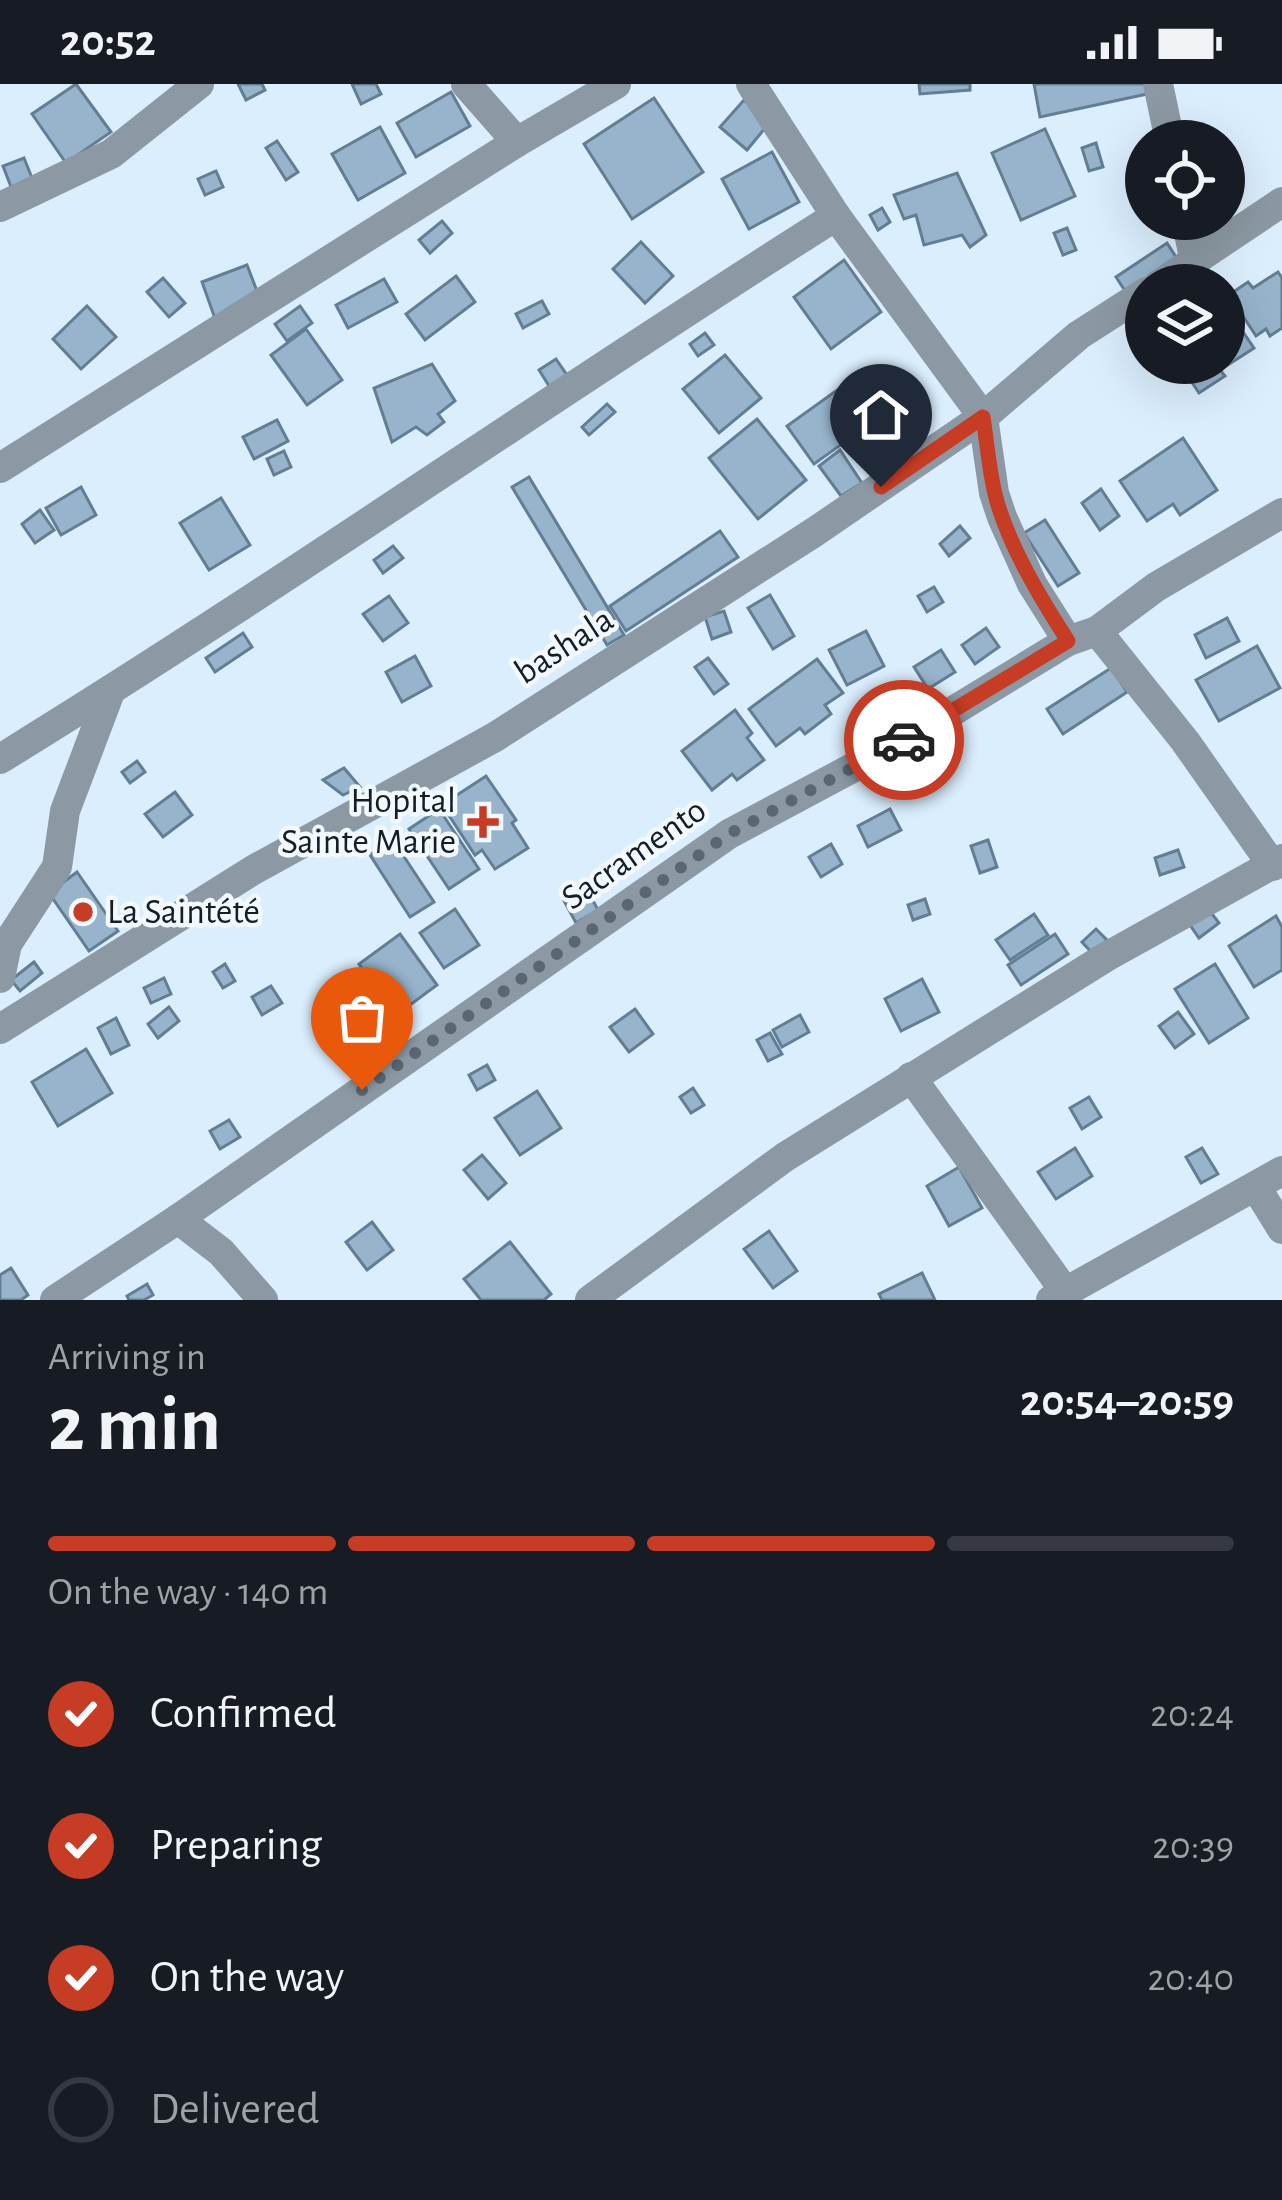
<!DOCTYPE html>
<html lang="en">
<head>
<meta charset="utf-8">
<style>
  body { margin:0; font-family:"Alegreya Sans",sans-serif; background:#242831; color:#f1f3f6; height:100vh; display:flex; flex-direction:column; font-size:45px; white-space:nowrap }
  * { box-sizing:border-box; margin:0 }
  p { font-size:39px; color:#9ea1a6 }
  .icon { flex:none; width:66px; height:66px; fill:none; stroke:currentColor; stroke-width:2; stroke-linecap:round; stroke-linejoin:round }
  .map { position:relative; height:1216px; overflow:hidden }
  .panel { display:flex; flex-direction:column; background:#171b24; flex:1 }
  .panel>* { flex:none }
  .fabs { position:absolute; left:1125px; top:36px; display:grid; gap:24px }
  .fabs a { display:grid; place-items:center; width:120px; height:120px; border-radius:50%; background:#171b24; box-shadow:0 12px 48px #0002; font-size:60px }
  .pin { position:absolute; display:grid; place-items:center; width:102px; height:102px; color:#fff; margin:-123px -51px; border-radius:50% 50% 50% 0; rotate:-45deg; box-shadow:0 0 12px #0007 }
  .pin .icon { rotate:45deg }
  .courier { position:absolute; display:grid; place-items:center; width:120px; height:120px; margin:-60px; border:9px solid #c73c24; border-radius:50%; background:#fff; color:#222; box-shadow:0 3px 15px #0007 }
  .head em { font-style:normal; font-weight:600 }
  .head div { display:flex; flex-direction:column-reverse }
  .head { display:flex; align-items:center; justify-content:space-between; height:204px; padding:0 48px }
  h1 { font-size:78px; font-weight:600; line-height:90px }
  .bar { display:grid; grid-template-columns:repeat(4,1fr); gap:18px 12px; align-content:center; height:144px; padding:0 48px }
  .bar i { height:15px; border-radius:9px; background:#363941 }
  .bar .active { background:#c73c24 }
  .bar p { grid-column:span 4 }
  ol { padding:0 48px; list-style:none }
  li { display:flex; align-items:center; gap:36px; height:132px }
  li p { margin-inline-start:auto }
  li .icon { padding:12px; border-radius:50%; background:#c73c24; color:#fff; stroke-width:4 }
  li:last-child { color:#9ea1a6 }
  li i { width:66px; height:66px; border:6px solid #363941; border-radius:50% }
  .status { display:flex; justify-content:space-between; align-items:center; height:84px; padding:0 60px; background:#171b24; direction:ltr }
  .status svg { height:33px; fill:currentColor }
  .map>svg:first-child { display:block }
</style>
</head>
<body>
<div class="status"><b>20:52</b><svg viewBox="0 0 49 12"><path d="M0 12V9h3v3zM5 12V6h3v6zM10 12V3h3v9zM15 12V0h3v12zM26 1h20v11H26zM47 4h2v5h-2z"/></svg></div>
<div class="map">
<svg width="1282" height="1216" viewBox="0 0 1282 1216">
  <rect width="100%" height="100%" fill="#dbeefd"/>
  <g fill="#97b4cc" stroke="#627e94" stroke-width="3">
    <path d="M76 0 111 48 66 79 32 30Z"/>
    <path d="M238 0H262L265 6 246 16Z"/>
    <path d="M352 0H376L381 10 361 20Z"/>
    <path d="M919 0H970V6L920 10Z"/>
    <path d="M1034 0H1145L1147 10 1040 33Z"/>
    <path d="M451 8 470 42 416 73 397 39Z"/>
    <path d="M654 14 703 88 632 135 584 60Z"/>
    <path d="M744 16 770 38 747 66 720 43Z"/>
    <path d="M380 43 405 89 358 116 332 70Z"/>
    <path d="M1045 45 1075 112 1021 136 992 69Z"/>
    <path d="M277 57 298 88 286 96 266 64Z"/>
    <path d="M1096 59 1103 83 1089 87 1082 64Z"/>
    <path d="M772 68 799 118 749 145 722 95Z"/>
    <path d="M24 74 34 99 13 108 3 82Z"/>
    <path d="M216 87 223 103 205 111 198 95Z"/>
    <path d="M957 89 986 151 970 163 962 151 924 161 916 131 904 135 894 111Z"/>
    <path d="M882 124 890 138 878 146 870 131Z"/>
    <path d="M442 137 452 149 430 169 419 156Z"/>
    <path d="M1067 144 1076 166 1063 171 1054 149Z"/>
    <path d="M641 158 673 192 645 219 613 185Z"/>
    <path d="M1167 159 1178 176 1127 210 1116 193Z"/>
    <path d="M844 176 881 228 831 265 794 213Z"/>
    <path d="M247 181 260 215 217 240 202 198Z"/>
    <path d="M1278 188 1282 194V244L1270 252 1266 245 1256 252 1229 211 1248 198 1253 204Z"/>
    <path d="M456 192 475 218 425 256 406 230Z"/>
    <path d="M163 194 185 219 169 233 147 208Z"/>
    <path d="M384 195 397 218 348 244 336 221Z"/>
    <path d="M542 217 549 230 523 244 516 230Z"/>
    <path d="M87 222 116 253 81 285 53 255Z"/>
    <path d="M300 222 312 239 287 257 275 240Z"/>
    <path d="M1228 226 1254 264 1220 286 1225 292 1199 309 1179 279H1224V229Z"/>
    <path d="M306 245 342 296 307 321 271 271Z"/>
    <path d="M705 249 714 261 698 272 690 260Z"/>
    <path d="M725 271 761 314 719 349 683 305Z"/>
    <path d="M556 275 567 291 549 302 539 286Z"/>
    <path d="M432 280 455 317 438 330 444 338 427 351 416 343 392 358 374 304Z"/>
    <path d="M840 304 867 342 814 380 787 342Z"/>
    <path d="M607 320 615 328 589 351 582 343Z"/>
    <path d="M757 335 806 396 758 435 709 374Z"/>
    <path d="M277 336 288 357 254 375 243 353Z"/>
    <path d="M1183 354 1217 406 1180 431 1173 420 1147 437 1120 397Z"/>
    <path d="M896 357 905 369 887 382 878 370Z"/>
    <path d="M840 366 862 399 841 412 819 382Z"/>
    <path d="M284 367 291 383 274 391 267 375Z"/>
    <path d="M529 393 624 551 607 561 512 403Z"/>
    <path d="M81 403 96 431 61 451 46 424Z"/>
    <path d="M1101 405 1119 432 1100 446 1082 419Z"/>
    <path d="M221 414 250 461 209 486 180 439Z"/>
    <path d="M40 426 54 446 35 459 22 440Z"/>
    <path d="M1045 436 1079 489 1058 502 1024 449Z"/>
    <path d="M960 442 970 454 949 472 940 460Z"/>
    <path d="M720 447 738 473 626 547 610 522Z"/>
    <path d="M393 462 403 474 383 489 374 476Z"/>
    <path d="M934 503 943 518 927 528 918 512Z"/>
    <path d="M770 511 794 552 773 565 748 524Z"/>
    <path d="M389 512 408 539 383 557 363 530Z"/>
    <path d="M724 527 731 548 712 555 705 533Z"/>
    <path d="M1227 534 1239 557 1206 574 1195 551Z"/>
    <path d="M986 544 999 563 975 580 962 561Z"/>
    <path d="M866 547 884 582 847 601 829 566Z"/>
    <path d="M243 549 252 563 215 588 206 574Z"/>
    <path d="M1257 562 1280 604 1219 637 1196 596Z"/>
    <path d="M941 566 955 588 928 605 914 583Z"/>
    <path d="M415 572 431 602 402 618 386 588Z"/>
    <path d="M708 574 728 600 714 610 695 583Z"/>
    <path d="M817 575 843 609 825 621 831 630 805 650 800 644 776 662 749 625Z"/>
    <path d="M1111 584 1127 608 1063 650 1047 625Z"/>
    <path d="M735 626 752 649 747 654 764 676 737 696 732 690 712 706 682 667Z"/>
    <path d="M137 677 145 688 130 699 122 688Z"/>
    <path d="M344 684 360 703 343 711 323 696Z"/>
    <path d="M486 692 516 736 512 739 528 764 495 785 482 766 475 771 442 721Z"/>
    <path d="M175 708 192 731 163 753 145 730Z"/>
    <path d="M439 725 479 785 449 805 409 745Z"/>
    <path d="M890 725 901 746 868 763 858 742Z"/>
    <path d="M393 756 434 818 410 833 370 771Z"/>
    <path d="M988 756 997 783 980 789 971 762Z"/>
    <path d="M831 760 842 780 821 793 809 773Z"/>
    <path d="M1178 766 1184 783 1160 791 1155 774Z"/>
    <path d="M77 788 118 847 89 867 49 809Z"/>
    <path d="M584 800 598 826 576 839 562 813Z"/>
    <path d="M925 815 930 830 913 836 908 821Z"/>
    <path d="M455 825 479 861 444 884 420 849Z"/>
    <path d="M1209 826 1219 839 1199 854 1190 841Z"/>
    <path d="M1034 830 1048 851 1010 876 996 856Z"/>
    <path d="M1276 832 1282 843V886L1254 903 1229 862Z"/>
    <path d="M1096 845 1107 856 1093 870 1082 858Z"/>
    <path d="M400 850 437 901 395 932 359 880Z"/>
    <path d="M1055 850 1068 870 1021 901 1008 881Z"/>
    <path d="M34 878 42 889 20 907 11 896Z"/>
    <path d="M225 880 235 897 223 904 213 888Z"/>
    <path d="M1215 880 1248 934 1209 959 1175 905Z"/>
    <path d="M164 894 171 910 151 919 144 904Z"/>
    <path d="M922 895 939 928 901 947 885 915Z"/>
    <path d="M271 902 282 919 262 931 252 913Z"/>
    <path d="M169 923 179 937 158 954 148 940Z"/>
    <path d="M635 925 653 950 629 968 610 943Z"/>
    <path d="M1178 928 1194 950 1175 964 1159 942Z"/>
    <path d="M800 931 809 948 782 963 773 946Z"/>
    <path d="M116 934 129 961 111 970 98 944Z"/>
    <path d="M770 949 782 970 768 977 757 956Z"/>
    <path d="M86 965 112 1009 58 1042 32 998Z"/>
    <path d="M487 981 495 996 477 1006 469 991Z"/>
    <path d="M693 1004 704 1021 691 1029 680 1013Z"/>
    <path d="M537 1007 561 1044 520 1071 495 1034Z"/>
    <path d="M1089 1013 1101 1033 1082 1045 1070 1024Z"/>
    <path d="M229 1036 240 1053 220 1065 210 1047Z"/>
    <path d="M1075 1064 1092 1092 1056 1115 1038 1088Z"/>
    <path d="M1202 1064 1218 1090 1201 1099 1186 1073Z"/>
    <path d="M482 1071 506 1099 488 1115 464 1086Z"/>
    <path d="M959 1083 982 1124 949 1142 927 1102Z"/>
    <path d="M372 1138 393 1166 367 1186 346 1158Z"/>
    <path d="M769 1147 797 1187 773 1204 744 1165Z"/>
    <path d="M510 1158 551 1210 544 1216H481L464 1195Z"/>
    <path d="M11 1184 28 1211 21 1216H0V1191Z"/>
    <path d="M922 1189 935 1216H882L879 1210Z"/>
    <path d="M147 1200 153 1211 144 1216H129L127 1212Z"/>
  </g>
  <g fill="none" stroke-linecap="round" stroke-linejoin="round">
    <g stroke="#8c99a4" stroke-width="30">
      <path d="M466 0 517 58"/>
      <path d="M751 0 836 132 983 333 994 409 1002 433 1032 500 1068 557"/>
      <path d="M1158 0 1170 57"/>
      <path d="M0 123 111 70 199 0"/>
      <path d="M1186 135 1195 178"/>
      <path d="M1158 201 1282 118"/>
      <path d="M0 384 517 58 616 0"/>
      <path d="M1097 547 1185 657 1273 782"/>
      <path d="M0 675C283 501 555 309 836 132"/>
      <path d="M0 894 7 860 57 783 65 727 110 608"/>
      <path d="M0 945 255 785 495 653 813 449 983 333 1079 251 1146 208"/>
      <path d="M911 993 1064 1206"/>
      <path d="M1256 1103 1282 1145"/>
      <path d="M178 1135 221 1168 263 1216"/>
      <path d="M55 1216 178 1135 729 750 912 652 1068 557 1097 547 1156 503 1282 429"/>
      <path d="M590 1216 785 1073 1106 873 1282 775"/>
      <path d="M1051 1216 1282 1087"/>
    </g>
  </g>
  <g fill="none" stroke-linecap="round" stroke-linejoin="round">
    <path stroke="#596772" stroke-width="12" stroke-dasharray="0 21.6" d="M362 1006 729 750 904 656"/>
    <path stroke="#c73c24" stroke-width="15" d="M881 403 983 333C987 359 989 385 995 410 1007 459 1041 515 1068 557L904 656"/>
  </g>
  <g fill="#c73c24" stroke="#f3f9fe" stroke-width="4.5">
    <path d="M477 720h12v12h12v12h-12v12h-12v-12h-12v-12h12z"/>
    <circle cx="83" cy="828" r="12"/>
  </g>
  <g text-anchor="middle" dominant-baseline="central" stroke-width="9" stroke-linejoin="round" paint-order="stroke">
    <g font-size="36" fill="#131e27" stroke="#f3f9fe">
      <text transform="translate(564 562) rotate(-33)">bashala</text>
      <text transform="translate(634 770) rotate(-35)">Sacramento</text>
    </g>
    <g font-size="36" fill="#131e27" stroke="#f3f9fe" text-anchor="end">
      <text x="456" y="717">Hopital<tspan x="456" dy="41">Sainte Marie</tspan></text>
      <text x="107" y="828" text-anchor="start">La Saintété</text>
    </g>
  </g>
</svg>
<div class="fabs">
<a><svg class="icon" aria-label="locate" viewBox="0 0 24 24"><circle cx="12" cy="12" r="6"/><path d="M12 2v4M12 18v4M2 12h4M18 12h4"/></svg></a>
<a><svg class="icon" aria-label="layers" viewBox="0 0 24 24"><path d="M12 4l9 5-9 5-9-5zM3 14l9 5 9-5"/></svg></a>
</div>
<div class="pin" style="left:362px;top:1006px;background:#ea580c"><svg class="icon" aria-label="bag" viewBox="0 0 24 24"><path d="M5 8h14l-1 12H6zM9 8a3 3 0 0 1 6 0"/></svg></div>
<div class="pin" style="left:881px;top:403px;background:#1f2937"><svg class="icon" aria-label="home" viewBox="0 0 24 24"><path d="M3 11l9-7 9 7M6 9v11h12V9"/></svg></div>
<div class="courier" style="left:904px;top:656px"><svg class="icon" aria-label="car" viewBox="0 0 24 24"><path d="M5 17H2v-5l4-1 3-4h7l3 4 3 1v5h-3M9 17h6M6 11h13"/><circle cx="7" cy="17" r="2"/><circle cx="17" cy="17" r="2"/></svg></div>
</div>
<section class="panel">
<div class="head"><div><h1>2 min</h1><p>Arriving in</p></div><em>20:54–20:59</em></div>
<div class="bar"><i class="active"></i><i class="active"></i><i class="active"></i><i></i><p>On the way · 140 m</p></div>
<ol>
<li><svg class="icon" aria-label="check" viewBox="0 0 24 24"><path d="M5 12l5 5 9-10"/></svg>Confirmed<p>20:24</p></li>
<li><svg class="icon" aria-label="check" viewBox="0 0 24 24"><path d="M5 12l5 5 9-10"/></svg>Preparing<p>20:39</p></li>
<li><svg class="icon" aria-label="check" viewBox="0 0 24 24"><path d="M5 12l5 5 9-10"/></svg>On the way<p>20:40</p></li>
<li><i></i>Delivered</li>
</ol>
</section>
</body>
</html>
